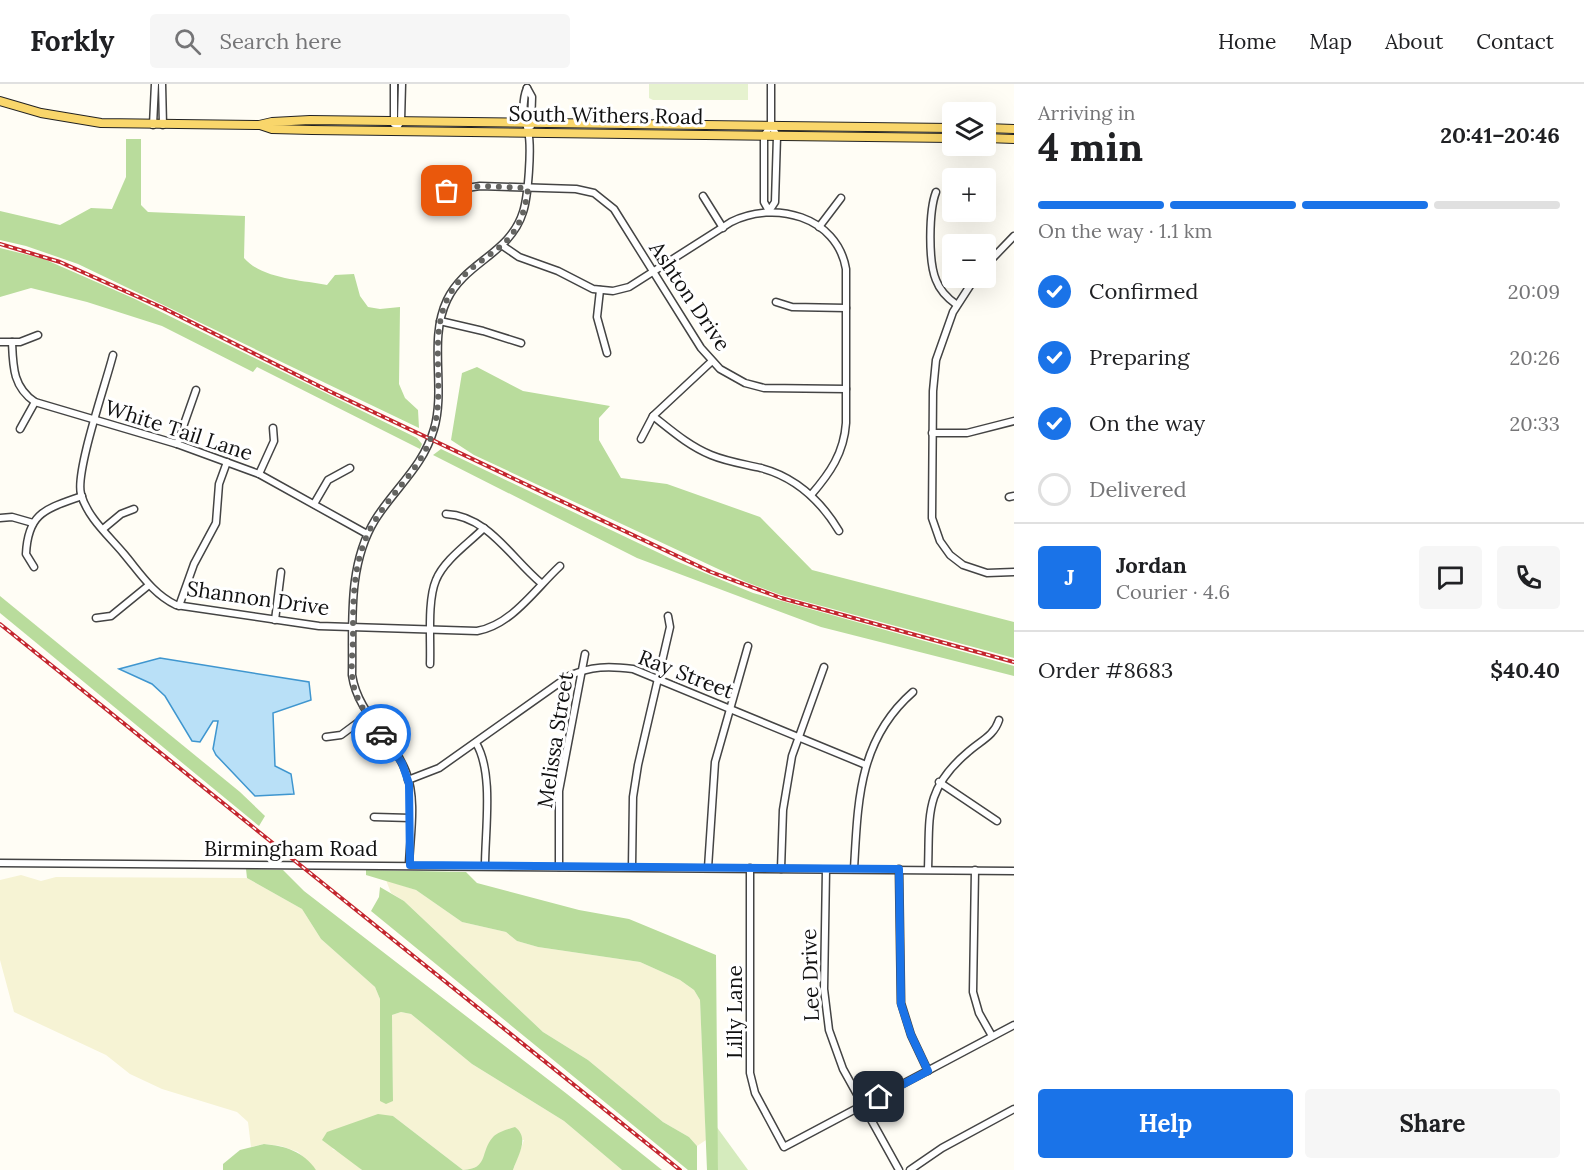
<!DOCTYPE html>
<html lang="en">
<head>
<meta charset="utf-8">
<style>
  body { margin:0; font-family:Lora,serif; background:#f6f6f6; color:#202124; height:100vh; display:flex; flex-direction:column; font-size:22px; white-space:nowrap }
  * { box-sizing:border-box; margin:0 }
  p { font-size:20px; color:#757577 }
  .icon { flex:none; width:33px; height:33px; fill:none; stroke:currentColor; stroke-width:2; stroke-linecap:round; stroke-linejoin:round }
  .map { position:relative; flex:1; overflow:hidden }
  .side { display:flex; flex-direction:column; background:#fff; width:570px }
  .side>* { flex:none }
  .buttons { position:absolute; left:942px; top:18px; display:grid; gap:12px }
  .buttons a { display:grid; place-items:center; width:54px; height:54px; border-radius:6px; background:#fff; box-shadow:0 6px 24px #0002; font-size:30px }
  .pin { position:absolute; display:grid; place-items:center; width:51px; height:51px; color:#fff; margin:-26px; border-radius:12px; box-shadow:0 3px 9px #0006 }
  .courier { position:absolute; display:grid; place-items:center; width:60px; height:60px; margin:-30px; border:4px solid #1a73e8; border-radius:50%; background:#fff; color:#222; box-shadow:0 2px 8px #0007 }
  .overview em { font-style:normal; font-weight:800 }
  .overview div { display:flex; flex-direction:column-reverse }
  .overview { display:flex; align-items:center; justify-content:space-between; height:102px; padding:0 24px }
  h1 { font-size:39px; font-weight:800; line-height:45px }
  .bar { display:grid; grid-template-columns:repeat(4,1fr); gap:9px 6px; align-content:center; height:72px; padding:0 24px }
  .bar i { height:8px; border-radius:4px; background:#e0e0e0 }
  .bar .current { background:#1a73e8 }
  .bar p { grid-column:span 4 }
  .line { display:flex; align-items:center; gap:15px; padding:0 24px; border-top:2px solid #e0e0e0 }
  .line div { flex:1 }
  .round { display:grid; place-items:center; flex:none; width:63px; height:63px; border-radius:6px; background:#f6f6f6 }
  ol { padding:0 24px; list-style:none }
  li { display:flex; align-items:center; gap:18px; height:66px }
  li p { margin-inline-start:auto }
  li .icon { padding:6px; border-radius:50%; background:#1a73e8; color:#fff; stroke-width:4 }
  li:last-child { color:#757577 }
  li i { width:33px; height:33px; border:3px solid #e0e0e0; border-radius:50% }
  .primary-button { display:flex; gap:12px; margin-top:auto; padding:12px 24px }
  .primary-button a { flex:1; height:69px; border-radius:6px; background:#1a73e8; color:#fff; font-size:24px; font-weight:800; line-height:69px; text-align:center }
  .primary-button a+a { background:#f6f6f6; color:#202124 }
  header { display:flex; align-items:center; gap:36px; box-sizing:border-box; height:84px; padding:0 30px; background:#fff; border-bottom:2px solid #e0e0e0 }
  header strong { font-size:28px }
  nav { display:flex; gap:33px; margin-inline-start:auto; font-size:21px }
  .search { width:420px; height:54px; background:#f6f6f6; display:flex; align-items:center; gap:15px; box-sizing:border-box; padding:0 21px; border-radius:6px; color:#757577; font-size:22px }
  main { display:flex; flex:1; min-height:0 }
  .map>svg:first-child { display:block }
</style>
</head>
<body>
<header>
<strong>Forkly</strong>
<div class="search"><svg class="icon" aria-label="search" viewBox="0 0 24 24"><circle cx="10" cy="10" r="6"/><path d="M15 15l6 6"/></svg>Search here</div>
<nav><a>Home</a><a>Map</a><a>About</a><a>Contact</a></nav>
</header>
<main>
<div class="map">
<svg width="1014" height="1086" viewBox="0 0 1014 1086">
  <rect width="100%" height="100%" fill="#fffdf5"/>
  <g fill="#f6f3d4">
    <path d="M21 791 41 797 56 793 247 794 302 825 321 855 375 903 380 915 393 1017 392 931 401 928 411 930 472 980 564 1037 622 1086H513L524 1056 493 1053 480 1081 472 1085 463 1086 393 1032 332 1065 343 1069 362 1086H316L298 1068 281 1062 264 1060 251 1063 248 1038 237 1028 162 1005 130 990 106 971 14 928 0 876V796Z"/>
    <path d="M386 796 416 806 462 838 506 848 517 857 538 863 640 878 680 896 694 906 700 916 706 1056 697 1062 689 1053 663 1038 588 976 543 948 404 817 391 809Z"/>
  </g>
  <path fill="#d5ebbd" d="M716 1042 748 1086H718Z"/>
  <g fill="#b9dc9c">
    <path d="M126 55H141V121L148 128 245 132 244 174C262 195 301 196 327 201L335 191 354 190 360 212 368 223 380 225 400 223 399 300 405 314 418 326 419 344 78 180 26 162 0 156V127L60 141 91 124 112 125 126 93Z"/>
    <path d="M0 164 44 175 135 215 417 354 422 360 420 365 257 283 253 288 162 242 87 218 31 204 0 213Z"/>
    <path d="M477 283 523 307 610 322 599 334V356L621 394 667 400 760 433 812 486 1014 538V574L781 511 746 498 474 371 451 356 462 289Z"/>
    <path d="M441 365 676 477 753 509 1014 582V592L821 543 637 474 433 371Z"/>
    <path d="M0 512 240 708 265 732 259 742 0 529Z"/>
    <path d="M246 785 283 786 304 807 567 1010 662 1086H622L564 1037 472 980 411 930 401 928 392 931 393 1017 386 1020 380 1017V915L375 903 321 855 302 825 247 794Z"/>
    <path d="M366 786 466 788 477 799 579 826 629 835 716 871 718 1086H707L700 916 694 906 680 896 640 878 538 863 517 857 506 848 462 838 416 806 366 791Z"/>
    <path d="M380 803 404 817 543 948 588 976 663 1038 689 1053 697 1062V1086H688L371 827 379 813Z"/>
    <path d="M378 1030 393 1032 463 1086C489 1085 480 1067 493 1053 498 1048 508 1045 515 1043 530 1054 518 1071 513 1086H362L322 1056 327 1048Z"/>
    <path d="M264 1060C285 1062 303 1067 316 1086H223V1080L240 1066Z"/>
  </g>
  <path fill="#e6f2cf" d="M649 0H748V16H653L649 14Z"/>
  <path fill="#b9e0f7" stroke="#3f96cf" stroke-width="1.5" d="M160 574 309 598 311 616 273 629 275 682 291 690 294 710 255 712 216 671 213 665 218 637H213L200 658 192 657 165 612 152 600 119 585Z"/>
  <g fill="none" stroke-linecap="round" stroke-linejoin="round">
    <defs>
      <g id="minor">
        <path d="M162 0 163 41"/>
        <path d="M394 0V40"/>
        <path d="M527 4 532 13 531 42"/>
        <path d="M153 41 155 0"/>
        <path d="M771 41 777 52 775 118 769 127 764 118V52L771 41V0"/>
        <path d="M395 47 401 37 402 0"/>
        <path d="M447 107 480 102 576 105 594 109 614 125 701 264 720 285 745 299 764 304 846 305"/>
        <path d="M936 108C929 126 928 177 936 196 940 207 947 214 957 221"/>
        <path d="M703 112 723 144"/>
        <path d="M819 143 841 114"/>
        <path d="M503 162 519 173 558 187 593 205 613 207 629 203 731 138C774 116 837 132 846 185V339C844 369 830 389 811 411"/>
        <path d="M986 181 1014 152"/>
        <path d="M975 194 953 228 936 276 933 307 932 434 940 457 950 471 963 481 987 489 1014 488"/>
        <path d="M600 206 597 233 607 269"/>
        <path d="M776 218 792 223 846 224"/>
        <path d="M440 237 483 247 521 259"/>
        <path d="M0 258H20L38 251"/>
        <path d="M12 258C13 283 13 303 35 318L177 360 259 390 367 450"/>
        <path d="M113 271C106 299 75 388 81 410 87 433 109 452 124 470 140 489 153 510 176 521L319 542 477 547C512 541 536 504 560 482"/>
        <path d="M653 332C672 347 689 362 711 371 728 378 744 380 761 384 795 393 821 417 839 447"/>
        <path d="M20 345 35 318"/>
        <path d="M932 349H967L1014 337"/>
        <path d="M641 355 653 332 712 277"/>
        <path d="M177 360 196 306"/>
        <path d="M259 390 274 357 273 344"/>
        <path d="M1009 413 1014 412"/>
        <path d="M314 420 328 396 350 384"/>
        <path d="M446 430C488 432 511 474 541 499"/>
        <path d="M0 434 12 433 33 439"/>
        <path d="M103 445 121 430 134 425"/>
        <path d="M34 483 26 470C28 428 46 425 82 412"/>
        <path d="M179 522 194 480 216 439 219 400 227 378"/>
        <path d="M96 534 111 532 149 501"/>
        <path d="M275 536 281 488"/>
        <path d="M430 580C431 557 427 517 436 496 444 476 469 459 484 444"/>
        <path d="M326 653 341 651 368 631"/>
        <path d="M476 659C494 689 485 746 485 782"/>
        <path d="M408 696 439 684 569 592C591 582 609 582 633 585L866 681"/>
        <path d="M939 698 997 737"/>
        <path d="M374 733 411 734"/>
        <path d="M0 779 1014 787"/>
        <path d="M409 781C410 752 417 716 406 688 392 652 358 631 352 591 353 539 347 482 375 436 395 404 423 383 434 345 446 304 428 256 447 216 465 178 510 170 523 128 528 113 532 63 528 47 524 32 521 19 527 4"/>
        <path d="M559 783V707L585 570"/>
        <path d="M632 783 633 713 638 681 670 543 668 532"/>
        <path d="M708 784 715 678 748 562"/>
        <path d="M750 784V989L755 1009 784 1063 1014 941"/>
        <path d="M781 785 783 726 792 672 824 583"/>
        <path d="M854 785C858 718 858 656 913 608"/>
        <path d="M899 785 901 919 911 951 928 987"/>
        <path d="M928 785C930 732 923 706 968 668 980 657 994 652 999 636"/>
        <path d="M826 786 824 905 829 946 843 985 899 1086"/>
        <path d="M975 786 973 908 979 929 992 952"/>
        <path d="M910 1086 942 1064 1014 1025"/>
      </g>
      <g id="major">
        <path d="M0 17 41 29 101 39 259 41 272 38 310 36 952 44"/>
        <path d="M260 41 272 45 312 46 952 54"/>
        <path d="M986 44 1014 45"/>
        <path d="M986 54 1014 55"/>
      </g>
    </defs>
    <use href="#minor" stroke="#444" stroke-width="9"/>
    <use href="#major" stroke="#222" stroke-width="10"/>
    <use href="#minor" stroke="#fff" stroke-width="6"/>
    <use href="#major" stroke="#f9d66b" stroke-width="8"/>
    <defs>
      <g id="rail">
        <path d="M0 160 60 178 163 224 331 308 711 488 781 514 1014 578"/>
        <path d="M0 540 680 1086"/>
      </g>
    </defs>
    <use href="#rail" stroke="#c4262e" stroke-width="4"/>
    <use href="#rail" stroke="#fff" stroke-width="1.5" stroke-dasharray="4.5" stroke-linecap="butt"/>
  </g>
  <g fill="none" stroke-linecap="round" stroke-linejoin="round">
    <path stroke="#646461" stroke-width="6" stroke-dasharray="0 10.8" d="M381 650C371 636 360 623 355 607 350 591 352 574 353 557 353 515 352 472 376 435 396 403 424 382 434 344 446 300 427 250 450 210 477 163 520 175 528 104L480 102 447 107"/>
    <path stroke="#1a73e8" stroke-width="8" d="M381 650 402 679 409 700 410 781 899 785 901 920 911 951 928 987 879 1013"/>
  </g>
  <g text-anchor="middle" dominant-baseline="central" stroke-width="6" stroke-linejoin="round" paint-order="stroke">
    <g font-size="21" fill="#111" stroke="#fff">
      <text transform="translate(606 31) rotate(1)">South Withers Road</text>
      <text transform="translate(690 212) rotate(56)">Ashton Drive</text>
      <text transform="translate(179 346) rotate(18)">White Tail Lane</text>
      <text transform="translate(258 514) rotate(8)">Shannon Drive</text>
      <text transform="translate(686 590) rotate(21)">Ray Street</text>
      <text transform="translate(555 656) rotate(-81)">Melissa Street</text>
      <text x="291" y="764">Birmingham Road</text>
      <text transform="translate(810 891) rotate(-92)">Lee Drive</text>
      <text transform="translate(734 928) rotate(-90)">Lilly Lane</text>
    </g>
  </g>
</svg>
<div class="buttons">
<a><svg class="icon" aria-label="layers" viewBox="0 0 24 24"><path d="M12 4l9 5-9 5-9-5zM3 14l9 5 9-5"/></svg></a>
<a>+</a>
<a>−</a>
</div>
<div class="pin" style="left:447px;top:107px;background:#ea580c"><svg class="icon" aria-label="bag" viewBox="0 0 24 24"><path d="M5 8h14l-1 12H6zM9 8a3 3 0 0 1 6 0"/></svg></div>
<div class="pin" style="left:879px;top:1013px;background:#1f2937"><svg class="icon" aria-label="home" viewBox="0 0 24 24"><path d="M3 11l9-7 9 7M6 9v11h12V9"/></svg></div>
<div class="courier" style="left:381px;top:650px"><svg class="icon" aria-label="car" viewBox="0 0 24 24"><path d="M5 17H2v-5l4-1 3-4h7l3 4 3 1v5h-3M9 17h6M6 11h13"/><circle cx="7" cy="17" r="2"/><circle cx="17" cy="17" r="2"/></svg></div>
</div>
<section class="side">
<div class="overview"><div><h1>4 min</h1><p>Arriving in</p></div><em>20:41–20:46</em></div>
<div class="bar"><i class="current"></i><i class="current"></i><i class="current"></i><i></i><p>On the way · 1.1 km</p></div>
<ol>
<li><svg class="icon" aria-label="check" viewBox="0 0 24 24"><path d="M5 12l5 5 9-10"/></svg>Confirmed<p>20:09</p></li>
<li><svg class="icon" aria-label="check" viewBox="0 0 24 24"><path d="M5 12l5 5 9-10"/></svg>Preparing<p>20:26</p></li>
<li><svg class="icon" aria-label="check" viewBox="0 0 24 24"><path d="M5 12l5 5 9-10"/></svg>On the way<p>20:33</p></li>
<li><i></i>Delivered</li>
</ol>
<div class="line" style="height:108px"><b class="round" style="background:#1a73e8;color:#fff">J</b><div><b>Jordan</b><p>Courier · 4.6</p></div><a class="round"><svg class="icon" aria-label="chat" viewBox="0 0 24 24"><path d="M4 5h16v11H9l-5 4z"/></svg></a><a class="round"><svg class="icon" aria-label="phone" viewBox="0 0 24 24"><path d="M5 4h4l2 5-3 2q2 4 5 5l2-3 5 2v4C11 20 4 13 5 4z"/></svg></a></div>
<div class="line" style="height:78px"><div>Order #8683</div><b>$40.40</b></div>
<div class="primary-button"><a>Help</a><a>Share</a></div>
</section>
</main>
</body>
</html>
